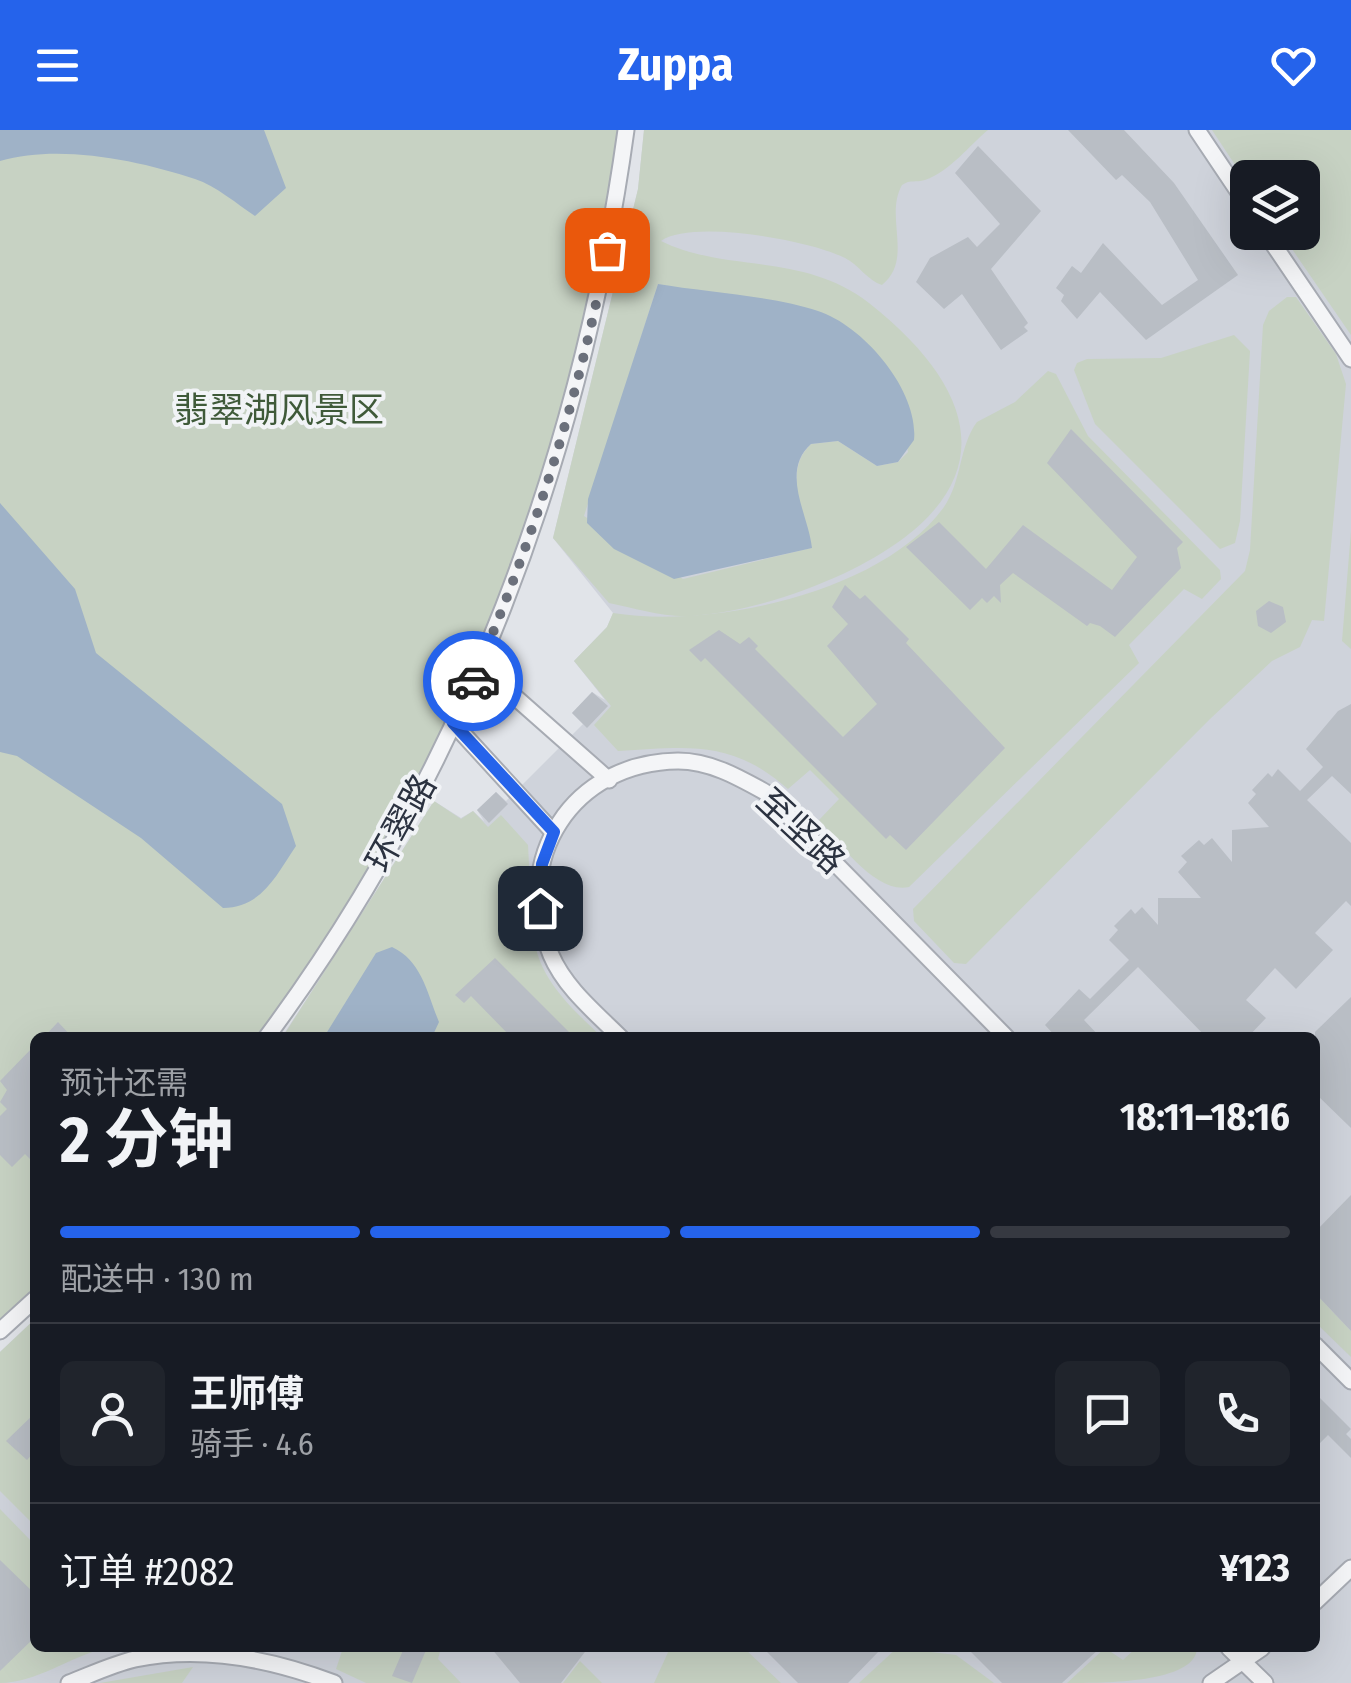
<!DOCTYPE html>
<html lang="zh">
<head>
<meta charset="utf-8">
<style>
  body { margin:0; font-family:"Fira Sans Condensed","Noto Sans SC",sans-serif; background:#20242c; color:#f1f3f6; height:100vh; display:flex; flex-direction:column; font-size:38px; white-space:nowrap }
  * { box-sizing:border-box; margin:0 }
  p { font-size:32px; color:#9ea1a6 }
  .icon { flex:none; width:55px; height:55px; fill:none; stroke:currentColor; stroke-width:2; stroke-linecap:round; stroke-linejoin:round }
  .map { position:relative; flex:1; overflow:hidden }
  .panel { position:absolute; left:30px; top:902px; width:1290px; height:620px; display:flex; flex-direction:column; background:#171b24; border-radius:15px; box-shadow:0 10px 40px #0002 }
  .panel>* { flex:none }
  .tools { position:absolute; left:1230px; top:30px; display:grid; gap:20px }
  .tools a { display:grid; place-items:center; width:90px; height:90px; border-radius:15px; background:#171b24; box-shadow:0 10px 40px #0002; font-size:50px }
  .pin { position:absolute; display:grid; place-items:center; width:85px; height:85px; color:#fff; margin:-42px; border-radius:20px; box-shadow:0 5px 15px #0006 }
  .courier { position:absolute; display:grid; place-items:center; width:100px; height:100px; margin:-50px; border:8px solid #2563eb; border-radius:50%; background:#fff; color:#222; box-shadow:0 2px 12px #0007 }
  .head em { font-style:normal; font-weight:700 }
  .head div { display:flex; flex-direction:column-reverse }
  .head { display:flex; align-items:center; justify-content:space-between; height:170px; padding:0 30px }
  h1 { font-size:65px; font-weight:700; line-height:75px }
  .bar { display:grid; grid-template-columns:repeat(4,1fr); gap:15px 10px; align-content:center; height:120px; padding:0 30px }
  .bar i { height:12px; border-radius:8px; background:#363941 }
  .bar .current { background:#2563eb }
  .bar p { grid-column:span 4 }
  .line { display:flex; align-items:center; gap:25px; padding:0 30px; border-top:2px solid #363941 }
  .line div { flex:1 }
  .round { display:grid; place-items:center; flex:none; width:105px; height:105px; border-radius:15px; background:#20242c }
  header { display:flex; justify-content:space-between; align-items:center; height:130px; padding:0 30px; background:#2563eb; color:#fff; font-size:45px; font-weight:700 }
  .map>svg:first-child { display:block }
</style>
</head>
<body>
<header><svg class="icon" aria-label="menu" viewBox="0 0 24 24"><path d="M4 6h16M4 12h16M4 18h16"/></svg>Zuppa<svg class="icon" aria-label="heart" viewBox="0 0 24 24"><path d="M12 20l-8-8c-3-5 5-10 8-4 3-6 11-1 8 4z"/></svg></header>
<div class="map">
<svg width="1351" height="1553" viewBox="0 0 1351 1553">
  <rect width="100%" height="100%" fill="#e1e4e9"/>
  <path fill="#cfd3db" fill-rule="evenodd" d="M644 0H1351V1553H0V1222L35 1189V1518H1315V908L282 907 434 671 461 688 473 681 484 691 477 680 496 662 506 671 583 594 572 583 592 562 605 570 574 531 607 497 613 483 553 408 638 59ZM1248 48H1302V102H1248Z"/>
  <g fill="#c7d2c3" fill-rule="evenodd">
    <path d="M0 0H626L613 88 535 392 423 654 266 907 35 908V1169L0 1201Z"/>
    <path d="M644 0H988C969 16 950 41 925 50 915 53 911 49 902 55 884 87 914 129 882 155 868 151 859 135 845 128 810 110 692 89 661 111 725 143 804 122 869 173 997 274 995 371 845 443 797 465 745 482 692 486 664 488 635 478 609 473L553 408 638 59ZM658 154 847 198 895 248 908 322 898 332 877 336 838 311 811 314C782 341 804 385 811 418L683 449 584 386Z"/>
    <path d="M1212 0H1351V205L1281 103 1302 102V48H1248L1247 53Z"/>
    <path d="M1287 167H1296L1336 224 1346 254 1324 491 1312 490 1300 517 1272 531 1210 589 966 834 954 833 914 791 913 779 1245 441 1250 420 1263 195 1269 181Z"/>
    <path d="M1234 205 1250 221 1240 391 1235 413 1220 419 1095 294 1074 240 1077 233 1087 229 1161 228Z"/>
    <path d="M1048 241 1056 244 1088 306 1220 440 1221 449 1202 469 1184 459 1129 515 1139 533 909 757C875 764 840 713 819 690L839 669 810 640 788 659C731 609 688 617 618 621L594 595 611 576 574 531 607 497 613 483C711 499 882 463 944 377 962 351 959 316 977 292L1015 272Z"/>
    <path d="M1351 401V519L1342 511Z"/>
    <path d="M434 671 461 689 473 681 488 697 501 685 528 715C534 817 521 833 602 907L282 908Z"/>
    <path d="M1315 1163 1351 1201V1227L1315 1192Z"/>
    <path d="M35 1189V1396L0 1361V1222Z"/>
    <path d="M0 1379 35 1415V1518H106C69 1527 36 1553 0 1553Z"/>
    <path d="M343 1518H441L438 1529 461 1553H366L336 1539Z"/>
    <path d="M670 1518H744L781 1553H654Z"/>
    <path d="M897 1518 956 1525 994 1553H859Z"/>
    <path d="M1105 1518 1123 1530 1136 1518H1197C1196 1553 1104 1553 1067 1553Z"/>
    <path d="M580 1531 602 1553H563Z"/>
    <path d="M193 1537 182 1553H100Z"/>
  </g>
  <g fill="#9fb2c7">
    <path d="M0 0H264L286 58 255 86C237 74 216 56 195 49 137 30 59 14 0 31Z"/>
    <path d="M658 154C705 162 774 166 818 181 864 196 919 261 914 310L898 332 877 336 838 311 811 314C780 342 808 383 812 418L674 449 614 419 587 393 588 369Z"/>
    <path d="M0 373 75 459 96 523 282 674 296 716C276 745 263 777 223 778L141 708 17 626 0 622Z"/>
    <path d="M392 817C422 831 427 863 439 892L432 907H324L376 823Z"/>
  </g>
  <g fill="#b9bec5">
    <path d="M1068 0H1124L1174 53 1238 145 1146 210 1100 162 1077 189 1061 171 1064 165 1056 158 1072 136 1081 143 1103 113 1162 175 1198 150 1150 72 1122 45 1116 50Z"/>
    <path d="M978 16 1041 81 991 139 1028 193 1024 197 1028 201 1001 220 962 164 944 179 916 152 930 128 968 107 977 117 1000 94 955 43Z"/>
    <path d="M1071 299 1183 412 1177 418 1181 438 1115 507 1100 496 1090 493 1087 496 1013 443 1000 455 1001 473 994 466 987 473 982 468 970 480 906 417 939 392 986 439 1023 395 1112 460 1137 427 1047 333Z"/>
    <path d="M845 455 860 469 865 465 909 509 906 513 1005 618 906 720 890 705 886 709 705 528 701 532 689 520 719 500 740 514 749 507 758 516 755 519 843 607 877 574 827 516 848 494 832 477Z"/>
    <path d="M1269 471 1283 477 1286 492 1271 503 1258 496 1256 481Z"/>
    <path d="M592 562 608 576 587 598 572 583Z"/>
    <path d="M1351 574V664L1332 646 1307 670 1351 713V776L1346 771 1315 803 1333 820 1296 859 1275 838 1246 870 1266 888 1247 908H1207L1138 837 1084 890 1101 908H1057L1045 895 1079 859 1090 869 1129 830 1109 810 1118 800 1114 796 1131 779 1135 784 1142 777 1158 795V768H1201L1178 742 1187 732 1181 726 1199 710 1204 715 1212 708 1232 732V700L1269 697 1248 673 1256 664 1252 660 1268 643 1272 647 1278 639 1300 661 1323 637 1306 619 1338 581Z"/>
    <path d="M496 662 508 674 489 693 477 680Z"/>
    <path d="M495 828 575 908H512L471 866 464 873 455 865Z"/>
    <path d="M1351 867V998L1315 963V902Z"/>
    <path d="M58 892 73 908H43Z"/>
    <path d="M35 915V1034L25 1024 12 1037 0 1025V986L7 979 0 972 7 960 0 951Z"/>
    <path d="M1351 1065V1201L1315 1163V1102Z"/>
    <path d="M1315 1263 1351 1299 1346 1304 1351 1309V1328L1328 1305 1315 1318Z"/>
    <path d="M35 1283V1321L27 1330 6 1311Z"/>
    <path d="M0 1430 35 1464V1507L0 1541Z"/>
    <path d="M404 1518H427L412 1553 392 1546Z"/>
    <path d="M491 1518H588L561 1553H520Z"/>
    <path d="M763 1518H882L848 1553H798Z"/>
    <path d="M967 1518H1100L1062 1553H1002Z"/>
  </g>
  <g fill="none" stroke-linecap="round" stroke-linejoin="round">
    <defs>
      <g id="minor">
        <path d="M1197 0 1248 76"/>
        <path d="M1265 102 1351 229"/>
        <path d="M480 536 609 650"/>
        <path d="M453 593 553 702"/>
        <path d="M266 908C464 642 581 327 626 0"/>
        <path d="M621 908C596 883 565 858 551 825 510 729 573 632 678 631 710 631 738 647 765 662L1007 908"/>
        <path d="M0 1201 35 1169"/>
        <path d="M1315 1215 1351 1251"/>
        <path d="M1315 1472 1351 1438"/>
        <path d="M1229 1518 1265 1553"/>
        <path d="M69 1553C90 1545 113 1534 135 1529 203 1515 271 1529 334 1553"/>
        <path d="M1211 1553 1262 1518"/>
      </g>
    </defs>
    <use href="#minor" stroke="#a7abb3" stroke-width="19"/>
    <use href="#minor" stroke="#f4f5f7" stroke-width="15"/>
  </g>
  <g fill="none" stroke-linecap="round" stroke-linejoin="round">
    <path stroke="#6b707b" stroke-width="10" stroke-dasharray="0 18" d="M473 551C532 412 579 269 607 120"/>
    <path stroke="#2563eb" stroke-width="12" d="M473 551 453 593 554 702 542 734 540 778"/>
  </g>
  <g text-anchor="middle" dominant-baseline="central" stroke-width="8" stroke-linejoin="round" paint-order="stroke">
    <g font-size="35" fill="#3f5a39" stroke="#f1f3f6">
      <text x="279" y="280">翡翠湖风景区</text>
    </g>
    <g font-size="35" fill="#2b3240" stroke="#f1f3f6">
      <text transform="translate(401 693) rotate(-61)">环翠路</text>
      <text transform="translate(801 701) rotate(43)">至坚路</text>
    </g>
  </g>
</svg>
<div class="tools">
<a><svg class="icon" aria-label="layers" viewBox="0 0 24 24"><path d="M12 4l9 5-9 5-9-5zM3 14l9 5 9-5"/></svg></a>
</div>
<div class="pin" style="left:607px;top:120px;background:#ea580c"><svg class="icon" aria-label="bag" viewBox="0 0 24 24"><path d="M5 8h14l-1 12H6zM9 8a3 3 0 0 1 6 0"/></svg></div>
<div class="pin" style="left:540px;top:778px;background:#1f2937"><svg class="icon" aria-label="home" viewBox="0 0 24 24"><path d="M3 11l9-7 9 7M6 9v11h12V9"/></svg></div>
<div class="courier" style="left:473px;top:551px"><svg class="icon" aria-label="car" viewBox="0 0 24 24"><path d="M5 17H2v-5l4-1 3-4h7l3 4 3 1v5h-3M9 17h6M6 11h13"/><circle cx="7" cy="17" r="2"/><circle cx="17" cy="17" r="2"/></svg></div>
<section class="panel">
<div class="head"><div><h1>2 分钟</h1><p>预计还需</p></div><em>18:11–18:16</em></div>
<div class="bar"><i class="current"></i><i class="current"></i><i class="current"></i><i></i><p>配送中 · 130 m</p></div>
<div class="line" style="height:180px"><a class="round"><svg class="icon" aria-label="person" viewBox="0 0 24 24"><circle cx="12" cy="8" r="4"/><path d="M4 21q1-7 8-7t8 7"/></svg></a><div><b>王师傅</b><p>骑手 · 4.6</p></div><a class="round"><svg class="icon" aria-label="chat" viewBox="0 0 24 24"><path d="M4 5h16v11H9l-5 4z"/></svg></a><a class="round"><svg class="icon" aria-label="phone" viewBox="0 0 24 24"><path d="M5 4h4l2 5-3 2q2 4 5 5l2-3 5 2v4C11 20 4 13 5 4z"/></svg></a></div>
<div class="line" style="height:130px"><div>订单 #2082</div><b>¥123</b></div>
</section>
</div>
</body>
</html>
